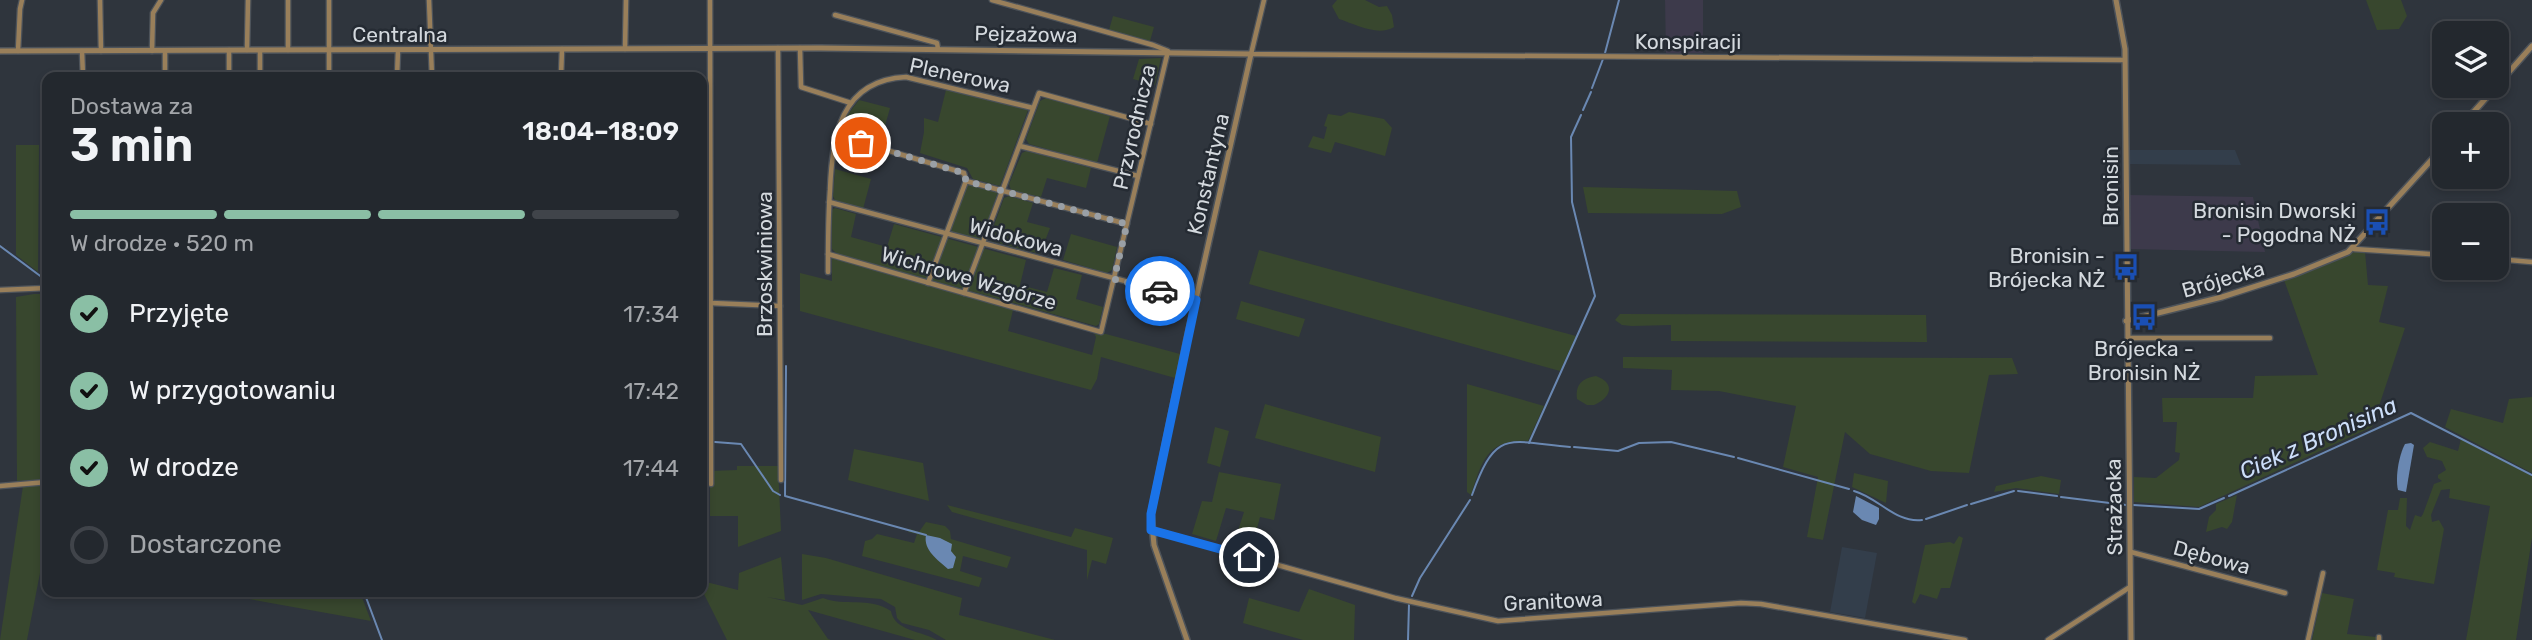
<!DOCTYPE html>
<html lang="pl">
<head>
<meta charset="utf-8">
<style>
  body { margin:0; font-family:Rubik,sans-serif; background:#2f343a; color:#f1f3f6; height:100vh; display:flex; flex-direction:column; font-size:26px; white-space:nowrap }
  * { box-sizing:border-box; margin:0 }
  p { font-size:23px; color:#a3a6aa }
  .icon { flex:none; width:38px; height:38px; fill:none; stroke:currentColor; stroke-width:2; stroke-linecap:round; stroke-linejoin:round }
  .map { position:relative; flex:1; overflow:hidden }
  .sheet { position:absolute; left:42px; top:72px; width:665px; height:525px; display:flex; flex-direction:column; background:#23282e; border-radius:14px; box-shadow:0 4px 10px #0003,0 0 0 2px #40444a }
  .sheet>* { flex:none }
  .fabs { position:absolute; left:2432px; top:21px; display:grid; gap:14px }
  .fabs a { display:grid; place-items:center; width:77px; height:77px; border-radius:14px; background:#23282e; box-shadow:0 4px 10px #0003,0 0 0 2px #40444a; font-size:35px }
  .pin { position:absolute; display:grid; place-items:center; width:60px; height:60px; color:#fff; margin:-30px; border:4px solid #fff; border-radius:50%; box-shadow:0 2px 7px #0007 }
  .courier { position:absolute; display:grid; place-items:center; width:70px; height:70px; margin:-35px; border:5px solid #1a73e8; border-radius:50%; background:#fff; color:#222; box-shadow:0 2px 9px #0007 }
  .head em { font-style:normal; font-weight:600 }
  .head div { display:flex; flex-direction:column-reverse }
  .head { display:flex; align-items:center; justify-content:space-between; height:119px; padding:0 28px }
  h1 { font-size:46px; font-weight:600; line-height:52px }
  .bar { display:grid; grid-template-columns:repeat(4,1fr); gap:10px 7px; align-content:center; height:84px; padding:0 28px }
  .bar i { height:9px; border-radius:5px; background:#40444a }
  .bar .current { background:#8abfa5 }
  .bar p { grid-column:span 4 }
  ol { padding:0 28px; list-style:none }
  li { display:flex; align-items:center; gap:21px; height:77px }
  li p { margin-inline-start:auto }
  li .icon { padding:7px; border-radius:50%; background:#8abfa5; color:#111; stroke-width:4 }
  li:last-child { color:#a3a6aa }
  li i { width:38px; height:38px; border:4px solid #40444a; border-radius:50% }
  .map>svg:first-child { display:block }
</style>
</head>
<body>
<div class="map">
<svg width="2532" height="640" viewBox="0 0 2532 640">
  <rect width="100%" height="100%" fill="#2f353d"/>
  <g fill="#333e4b">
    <path d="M2129 150H2235L2241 165 2129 164Z"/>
    <path d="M1842 547 1877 553 1865 618 1830 612Z"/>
  </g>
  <g fill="#3d3a4b">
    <path d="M1665 0H1703V53H1666Z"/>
    <path d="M2129 195 2253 197 2265 252 2129 249Z"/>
  </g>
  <g fill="#38472e">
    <path d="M1337 0H1365L1379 7 1387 6 1392 15 1394 27C1378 37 1355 24 1339 19L1332 6Z"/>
    <path d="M2366 0H2401L2407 16 2399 29 2377 30Z"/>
    <path d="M1113 16 1154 27 1150 41 1109 30Z"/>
    <path d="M1161 58 1155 85 1133 79 1139 59Z"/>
    <path d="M946 90 1028 110 1000 186 973 179 967 168 920 153 924 132V118L938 122Z"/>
    <path d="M1046 98 1110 116 1097 163 1029 144 1026 139 1040 101Z"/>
    <path d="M859 100 890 108 880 144 845 133 841 128 845 118Z"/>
    <path d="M1349 112 1384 119 1392 128 1385 156 1335 142 1331 153 1308 147 1313 136 1324 139 1327 127 1324 126 1328 114 1341 116Z"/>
    <path d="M16 145H39L38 272 16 255Z"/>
    <path d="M1026 151 1091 168 1086 188 1047 178 1041 197 1011 190 1009 184 1022 153Z"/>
    <path d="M835 169 871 179 863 209 835 200 833 196Z"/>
    <path d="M967 184 998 192 981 241 952 233 951 227Z"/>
    <path d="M1583 187 1737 191 1741 207 1722 214 1588 213Z"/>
    <path d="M1009 196 1033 203 1027 222 1050 228 1040 254 991 241 990 236 1004 198Z"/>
    <path d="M835 208 856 214 851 237 887 247 894 224 1026 260 1020 285 1047 292 1054 268 1082 275 1076 299 1103 307 1099 324 1096 326 837 254 832 249V210Z"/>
    <path d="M1071 234 1117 247 1112 270 1107 273 1063 260Z"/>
    <path d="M1259 250 1576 336 1560 371 1249 284Z"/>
    <path d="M2355 252H2365L2368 285 2388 286 2379 322 2405 328 2372 427 2199 507 2134 502V477L2156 478 2179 460 2180 453 2175 452 2177 422H2163L2162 398H2253L2255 376 2318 375 2284 280Z"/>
    <path d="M832 258 1013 310 1008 331 1092 355 1096 337 1094 333 1106 334 1180 354 1175 378 1101 357 1097 379 1091 390 800 311V273L832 281Z"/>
    <path d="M34 294H47V479L17 481 16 297Z"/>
    <path d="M1241 301 1305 319 1299 337 1236 319Z"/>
    <path d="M1620 314 1926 315 1927 342 1671 341V325L1632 326 1622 325 1615 320Z"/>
    <path d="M1623 357 2012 358 2018 374 1989 375 1969 473 1931 471 1870 454 1845 432 1823 540 1807 537 1818 477 1783 467 1796 406 1719 391 1671 390 1672 370 1623 368Z"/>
    <path d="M1596 376C1616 383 1611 398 1594 405H1587L1577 399C1575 385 1582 378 1596 376Z"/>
    <path d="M1467 384 1544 406 1528 441C1488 439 1482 460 1471 495L1467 492Z"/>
    <path d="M2532 397V473L2445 427 2451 409 2503 423 2509 399Z"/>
    <path d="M1265 404 1381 437 1375 472 1255 438Z"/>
    <path d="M1215 427 1229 431 1220 467 1207 463Z"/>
    <path d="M2461 439 2532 476V538L2516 640H2466L2490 506 2449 498 2450 489 2441 490 2431 515 2432 522 2439 520 2444 529 2434 584 2394 577 2395 573 2377 570 2388 510H2398L2400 498H2407L2406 526 2410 530 2415 515 2421 517 2423 514 2434 484 2442 481 2438 478V475L2446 470 2442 461 2427 457 2423 448 2430 442 2458 451Z"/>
    <path d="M854 449 923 463 929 501 848 480Z"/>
    <path d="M737 466H778L781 531 738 547V516H710V471L737 470Z"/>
    <path d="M1219 472 1281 484 1274 520 1260 517 1251 551 1233 546 1244 512 1226 508 1216 541 1192 534 1202 501 1212 502Z"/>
    <path d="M1854 473 1888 481 1886 503 1852 487Z"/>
    <path d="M2041 476 2061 480 2059 494 2016 488 1994 492 1996 486Z"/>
    <path d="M47 484V537L27 640H0L23 486Z"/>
    <path d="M2237 495 2232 522 2227 529 2222 527 2206 532 2209 517 2216 510V504Z"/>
    <path d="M947 505 1071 537 1075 528 1113 538 1106 564 1092 560 1087 580V550L952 512Z"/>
    <path d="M926 522 945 526 950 531 951 539 1011 557 1007 568 963 556 960 571 982 578 979 587 862 556 865 541 872 539 877 534 914 543 917 534 908 532 910 529 919 532Z"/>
    <path d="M1959 536 1963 538 1950 588H1941L1937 599 1920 594 1915 604 1912 602 1925 545 1950 542 1954 544Z"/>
    <path d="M802 554 826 558 962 598 959 615 1055 640H946L929 630 902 623 897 618 895 607 881 599 821 594 802 600Z"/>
    <path d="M781 557 785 600 767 597 802 605 823 598C845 607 868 596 891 611 894 631 922 631 937 640H915L808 610 828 639 831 640H727L702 590V581L738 590 739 573Z"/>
    <path d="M1309 589 1355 605 1354 640H1303L1243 623 1249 598 1299 612Z"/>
    <path d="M210 592H360L371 621Z"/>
    <path d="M2322 593 2354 599 2347 634 2376 637V640H2312Z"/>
  </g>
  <g fill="#6a88b2">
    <path d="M2411 443 2414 445 2406 492 2398 490C2395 477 2399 455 2405 444Z"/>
    <path d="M1856 496 1879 508V519L1876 525 1862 520 1853 512Z"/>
    <path d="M926 535 940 538 952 544 951 551 956 557 953 568 948 569C938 560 923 550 926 535Z"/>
  </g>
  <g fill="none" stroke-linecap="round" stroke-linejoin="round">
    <g stroke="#6a88b2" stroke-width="2">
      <path d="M1605 53 1619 0"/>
      <path d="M1592 88 1603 59"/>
      <path d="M1583 110 1591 92"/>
      <path d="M0 246 47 281"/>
      <path d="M786 366 785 496 926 535"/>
      <path d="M702 438 708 440"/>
      <path d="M715 442 741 444 773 491 780 495"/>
      <path d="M1529 443 1595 296 1572 202 1571 137 1581 115"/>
      <path d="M1574 447 1618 451 1639 443 1671 442 1734 457"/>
      <path d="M1738 458 1849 489"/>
      <path d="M1854 491C1879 498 1895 523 1922 520"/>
      <path d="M2018 491 2057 496"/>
      <path d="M1472 495C1496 429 1506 441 1570 447"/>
      <path d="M2229 496 2411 413 2532 475"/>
      <path d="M2061 497 2126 505"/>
      <path d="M1971 504 2014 491"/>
      <path d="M2133 505 2199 509 2224 498"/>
      <path d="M1926 519 1967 505"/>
      <path d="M364 592 382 640"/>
      <path d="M1412 596 1420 578 1470 500"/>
      <path d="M1408 640 1409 604"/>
    </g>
    <defs>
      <g id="minor">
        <path d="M100 0 101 51"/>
        <path d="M429 0 432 77"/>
        <path d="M710 0 711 484"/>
        <path d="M1264 0 1251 54 2125 60"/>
        <path d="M835 15 937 43 938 49"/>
        <path d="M778 48 781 480"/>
        <path d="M800 48 801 87 851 103"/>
        <path d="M625 49 626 0"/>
        <path d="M247 50 248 0"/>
        <path d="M288 50V0"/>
        <path d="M18 51 20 9 22 0"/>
        <path d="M82 51 83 77"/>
        <path d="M152 51 153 13 161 0"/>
        <path d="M165 51V77"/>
        <path d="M229 77V50"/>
        <path d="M260 77V51"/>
        <path d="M329 77V0"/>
        <path d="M397 77 398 50"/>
        <path d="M561 77 562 49"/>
        <path d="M835 135 964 173 966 181 1127 224"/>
        <path d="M1020 146 1138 176"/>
        <path d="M829 202 1196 300"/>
        <path d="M2354 249 2445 255"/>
        <path d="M828 254 1101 332 1168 51 1153 45 992 0"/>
        <path d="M2497 259 2532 262"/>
        <path d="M828 272C828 245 828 217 830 190 832 137 840 80 906 77L1033 108"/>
        <path d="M928 283 966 181"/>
        <path d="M0 290 47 288"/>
        <path d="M964 293 1039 93 1151 124"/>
        <path d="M711 303 780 306"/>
        <path d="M2128 338H2270"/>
        <path d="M0 486 47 482"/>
        <path d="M1153 530 1395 598 1498 621 1741 603 1761 604 1965 640"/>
        <path d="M2131 552 2285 593"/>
        <path d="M2048 640 2130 587"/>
        <path d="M2308 640 2323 573"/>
        <path d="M2379 640V637"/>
      </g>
      <g id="tertiary">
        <path d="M2116 0 2125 49 2131 640"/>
        <path d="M0 51 820 48 1251 54 1187 339 1151 514 1154 545 1187 640"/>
        <path d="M2463 124 2532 46"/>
        <path d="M2126 321 2222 297 2294 274 2348 252 2445 145"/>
      </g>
    </defs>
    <use href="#minor" stroke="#4d535a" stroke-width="7"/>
    <use href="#tertiary" stroke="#4d535a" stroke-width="8"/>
    <use href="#minor" stroke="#997f5a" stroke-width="4.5"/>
    <use href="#tertiary" stroke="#997f5a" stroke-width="5"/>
  </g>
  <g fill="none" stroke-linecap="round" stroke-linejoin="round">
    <path stroke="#9aa0a6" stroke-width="7" stroke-dasharray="0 12.6" d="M861 143 964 173 966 181 1127 224 1114 279 1160 291"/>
    <path stroke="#1a73e8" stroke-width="9" d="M1160 291 1196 300 1151 514V530L1249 557"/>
  </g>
  <defs>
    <symbol id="bus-bare" viewBox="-9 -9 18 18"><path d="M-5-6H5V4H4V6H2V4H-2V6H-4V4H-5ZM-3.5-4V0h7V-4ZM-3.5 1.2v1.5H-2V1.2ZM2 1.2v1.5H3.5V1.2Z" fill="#1a4fb4" stroke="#252b33" stroke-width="2.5" paint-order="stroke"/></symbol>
  </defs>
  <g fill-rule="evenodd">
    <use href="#bus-bare" x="2358" y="203" width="38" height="38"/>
    <use href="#bus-bare" x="2107" y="248" width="38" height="38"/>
    <use href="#bus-bare" x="2125" y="298" width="38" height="38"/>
  </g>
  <g text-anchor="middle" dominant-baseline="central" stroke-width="5" stroke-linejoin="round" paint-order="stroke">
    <g font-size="21" fill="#d4d9de" stroke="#252b33">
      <text x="400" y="34">Centralna</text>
      <text transform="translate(1026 34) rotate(1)">Pejzażowa</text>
      <text x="1688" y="41">Konspiracji</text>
      <text transform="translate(960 75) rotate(12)">Plenerowa</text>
      <text transform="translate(1134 127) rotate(-77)">Przyrodnicza</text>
      <text transform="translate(1208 174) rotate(-77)">Konstantyna</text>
      <text transform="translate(2110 186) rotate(-90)">Bronisin</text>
      <text transform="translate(1016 237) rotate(15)">Widokowa</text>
      <text transform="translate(764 264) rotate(-90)">Brzoskwiniowa</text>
      <text transform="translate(969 278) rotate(16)">Wichrowe Wzgórze</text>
      <text transform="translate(2223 279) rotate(-16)">Brójecka</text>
      <text transform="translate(2114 507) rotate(-91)">Strażacka</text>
      <text transform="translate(2212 557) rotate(15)">Dębowa</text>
      <text transform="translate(1553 601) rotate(-3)">Granitowa</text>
    </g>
    <g font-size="21" fill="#d4d9de" stroke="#252b33" text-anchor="end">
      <text x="2356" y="210">Bronisin Dworski<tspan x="2356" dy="24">- Pogodna NŻ</tspan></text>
      <text x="2105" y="255">Bronisin -<tspan x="2105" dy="24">Brójecka NŻ</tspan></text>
      <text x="2144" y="348" text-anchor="middle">Brójecka -<tspan x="2144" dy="24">Bronisin NŻ</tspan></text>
    </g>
    <g font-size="23" font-style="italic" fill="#ccdef9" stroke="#252b33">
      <text transform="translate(2318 438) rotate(-24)">Ciek z Bronisina</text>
    </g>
  </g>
</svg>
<div class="fabs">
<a><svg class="icon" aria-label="layers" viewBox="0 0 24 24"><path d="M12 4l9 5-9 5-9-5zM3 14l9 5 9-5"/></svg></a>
<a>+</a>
<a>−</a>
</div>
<div class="pin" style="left:861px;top:143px;background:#ea580c"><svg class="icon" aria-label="bag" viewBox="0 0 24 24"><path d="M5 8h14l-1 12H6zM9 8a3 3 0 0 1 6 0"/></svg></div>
<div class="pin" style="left:1249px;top:557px;background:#1f2937"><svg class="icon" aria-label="home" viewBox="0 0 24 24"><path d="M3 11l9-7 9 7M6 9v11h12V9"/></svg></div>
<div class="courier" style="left:1160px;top:291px"><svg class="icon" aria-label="car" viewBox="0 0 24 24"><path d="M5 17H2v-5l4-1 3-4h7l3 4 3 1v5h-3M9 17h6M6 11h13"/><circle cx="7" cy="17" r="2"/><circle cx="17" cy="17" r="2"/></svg></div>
<section class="sheet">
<div class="head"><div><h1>3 min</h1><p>Dostawa za</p></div><em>18:04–18:09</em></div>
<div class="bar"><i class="current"></i><i class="current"></i><i class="current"></i><i></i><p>W drodze · 520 m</p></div>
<ol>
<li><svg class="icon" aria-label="check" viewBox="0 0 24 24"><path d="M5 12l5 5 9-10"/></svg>Przyjęte<p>17:34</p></li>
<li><svg class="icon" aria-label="check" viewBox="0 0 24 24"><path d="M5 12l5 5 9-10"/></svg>W przygotowaniu<p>17:42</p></li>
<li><svg class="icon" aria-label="check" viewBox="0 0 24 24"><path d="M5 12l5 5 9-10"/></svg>W drodze<p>17:44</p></li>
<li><i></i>Dostarczone</li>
</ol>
</section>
</div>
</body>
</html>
